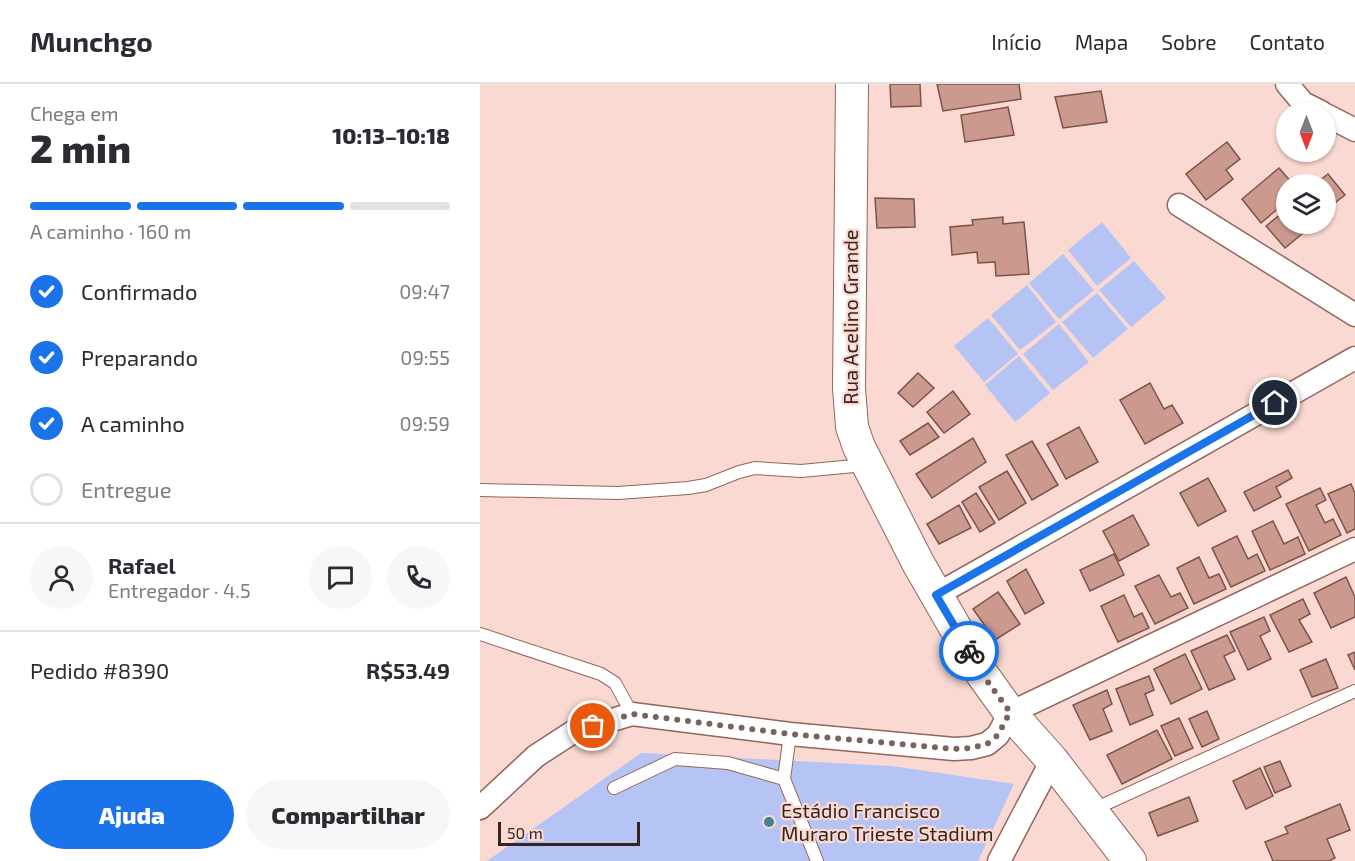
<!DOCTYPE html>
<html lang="pt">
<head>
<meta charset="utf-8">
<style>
  body { margin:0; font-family:"Exo 2",sans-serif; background:#f7f7f7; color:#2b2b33; height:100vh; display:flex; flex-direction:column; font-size:22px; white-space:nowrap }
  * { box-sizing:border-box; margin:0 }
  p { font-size:20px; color:#7c7c81 }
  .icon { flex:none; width:33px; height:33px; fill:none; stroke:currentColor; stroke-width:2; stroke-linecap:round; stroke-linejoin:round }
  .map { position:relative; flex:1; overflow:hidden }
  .side { display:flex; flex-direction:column; background:#fff; width:480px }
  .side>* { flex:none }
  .needle { width:39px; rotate:180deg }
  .buttons { position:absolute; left:796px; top:18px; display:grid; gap:12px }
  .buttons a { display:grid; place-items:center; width:60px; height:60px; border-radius:50%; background:#fff; box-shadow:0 2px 4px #0004; font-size:30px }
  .scale { position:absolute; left:18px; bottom:15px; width:142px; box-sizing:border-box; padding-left:6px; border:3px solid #37241f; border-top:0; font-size:16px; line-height:21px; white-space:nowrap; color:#37241f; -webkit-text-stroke:4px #f9d9d1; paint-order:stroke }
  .pin { position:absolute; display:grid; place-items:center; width:51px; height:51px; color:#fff; margin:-26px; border:3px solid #fff; border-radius:50%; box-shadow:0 2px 6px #0007 }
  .courier { position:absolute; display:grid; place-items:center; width:60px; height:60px; margin:-30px; border:4px solid #1a73e8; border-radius:50%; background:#fff; color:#222; box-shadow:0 2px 8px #0007 }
  .head em { font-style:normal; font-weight:800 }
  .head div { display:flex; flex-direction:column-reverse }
  .head { display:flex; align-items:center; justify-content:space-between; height:102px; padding:0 30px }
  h1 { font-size:39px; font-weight:800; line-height:45px }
  .bar { display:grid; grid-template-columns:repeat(4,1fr); gap:9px 6px; align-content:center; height:72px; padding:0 30px }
  .bar i { height:8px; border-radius:4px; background:#e1e1e2 }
  .bar .on { background:#1a73e8 }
  .bar p { grid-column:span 4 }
  .line { display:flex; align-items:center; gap:15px; padding:0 30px; border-top:2px solid #e1e1e2 }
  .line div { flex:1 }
  .round { display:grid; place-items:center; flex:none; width:63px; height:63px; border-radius:32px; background:#f7f7f7 }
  ol { padding:0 30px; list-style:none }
  li { display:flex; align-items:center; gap:18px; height:66px }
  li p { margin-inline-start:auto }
  li .icon { padding:6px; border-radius:50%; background:#1a73e8; color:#fff; stroke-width:4 }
  li:last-child { color:#7c7c81 }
  li i { width:33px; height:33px; border:3px solid #e1e1e2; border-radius:50% }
  .action { display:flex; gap:12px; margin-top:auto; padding:12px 30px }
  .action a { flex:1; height:69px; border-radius:36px; background:#1a73e8; color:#fff; font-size:24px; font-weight:800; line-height:69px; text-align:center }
  .action a+a { background:#f7f7f7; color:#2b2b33 }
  header { display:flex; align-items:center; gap:36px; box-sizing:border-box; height:84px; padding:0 30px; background:#fff; border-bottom:2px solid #e1e1e2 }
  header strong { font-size:28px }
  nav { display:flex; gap:33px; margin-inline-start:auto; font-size:21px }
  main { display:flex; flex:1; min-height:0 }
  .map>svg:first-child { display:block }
</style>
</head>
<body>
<header>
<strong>Munchgo</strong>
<nav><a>Início</a><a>Mapa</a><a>Sobre</a><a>Contato</a></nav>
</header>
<main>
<section class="side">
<div class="head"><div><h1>2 min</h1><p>Chega em</p></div><em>10:13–10:18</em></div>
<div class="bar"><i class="on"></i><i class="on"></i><i class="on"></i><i></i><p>A caminho · 160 m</p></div>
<ol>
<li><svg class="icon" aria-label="check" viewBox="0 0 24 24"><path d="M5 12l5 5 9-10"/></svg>Confirmado<p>09:47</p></li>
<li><svg class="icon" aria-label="check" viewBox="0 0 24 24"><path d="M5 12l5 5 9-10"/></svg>Preparando<p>09:55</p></li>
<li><svg class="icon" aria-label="check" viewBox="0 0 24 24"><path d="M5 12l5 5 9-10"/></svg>A caminho<p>09:59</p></li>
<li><i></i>Entregue</li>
</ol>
<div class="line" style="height:108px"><a class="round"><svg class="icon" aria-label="person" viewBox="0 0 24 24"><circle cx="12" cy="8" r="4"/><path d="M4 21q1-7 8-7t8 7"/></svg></a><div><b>Rafael</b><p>Entregador · 4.5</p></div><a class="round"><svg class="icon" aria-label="chat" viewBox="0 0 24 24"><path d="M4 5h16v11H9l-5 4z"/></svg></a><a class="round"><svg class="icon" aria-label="phone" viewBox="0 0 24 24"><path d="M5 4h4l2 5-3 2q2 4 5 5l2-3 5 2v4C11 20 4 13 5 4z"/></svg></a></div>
<div class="line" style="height:78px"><div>Pedido #8390</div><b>R$53.49</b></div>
<div class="action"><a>Ajuda</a><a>Compartilhar</a></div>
</section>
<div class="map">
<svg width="875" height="777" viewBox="0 0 875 777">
  <rect width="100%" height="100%" fill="#f9d9d1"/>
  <g fill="#b6c4f5">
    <path d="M622 138 651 174 617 202 588 166Z"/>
    <path d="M583 170 614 206 579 235 549 199Z"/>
    <path d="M654 177 686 214 651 243 619 206Z"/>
    <path d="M547 201 576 238 540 266 511 231Z"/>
    <path d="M617 209 648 245 613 274 582 238Z"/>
    <path d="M508 234 538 270 504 298 474 262Z"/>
    <path d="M579 240 609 278 573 306 543 270Z"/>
    <path d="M539 272 570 309 535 338 505 301Z"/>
    <path d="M161 669 412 682 534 700 498 777H7Z"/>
  </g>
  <g fill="#cb998e" stroke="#7f5249" stroke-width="1.5">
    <path d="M410 0H440L441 22 411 23Z"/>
    <path d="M457 0H539L541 15 463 27Z"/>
    <path d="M621 7 627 38 583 44 575 13Z"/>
    <path d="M528 23 534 51 485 58 481 31Z"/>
    <path d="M747 58 760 75 746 86 753 95 726 116 706 90Z"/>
    <path d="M799 84 813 100H807V117L781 139 762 115Z"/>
    <path d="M848 90 865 111 846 126V100H835Z"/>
    <path d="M395 114 434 115 435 143 397 144Z"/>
    <path d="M807 125V140H834L805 164 786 142Z"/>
    <path d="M523 133V140L544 138 549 190 516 192 515 178 498 179 497 168 472 171 470 143 493 141 492 136Z"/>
    <path d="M438 289 454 304 433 323 418 309Z"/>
    <path d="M670 299 684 325 692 321 703 339 665 360 640 316Z"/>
    <path d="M473 307 490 330 464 349 447 328Z"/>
    <path d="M448 339 459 353 430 371 420 357Z"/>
    <path d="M599 343 618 378 586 395 567 360Z"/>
    <path d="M493 354 506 378 452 414 436 390Z"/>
    <path d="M552 357 578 401 552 416 526 371Z"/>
    <path d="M808 386 812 394 796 403 801 413 774 427 764 408Z"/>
    <path d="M527 387 546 419 519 436 499 403Z"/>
    <path d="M728 394 746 427 718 442 700 409Z"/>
    <path d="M871 400 875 409V445L867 449 848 410Z"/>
    <path d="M840 404 846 416 836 421 845 439 853 435 861 451 829 467 806 420Z"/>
    <path d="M496 409 515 439 500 448 482 418Z"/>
    <path d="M479 421 491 444 459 460 447 440Z"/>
    <path d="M653 431 669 461 639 477 623 447Z"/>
    <path d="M793 437 804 460 818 453 825 470 790 486 772 447Z"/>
    <path d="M757 452 768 475 777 470 785 487 751 503 732 464Z"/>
    <path d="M634 470 644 491 610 507 600 486Z"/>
    <path d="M719 473 729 494 739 490 746 505 714 520 697 484Z"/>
    <path d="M546 485 564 519 545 530 527 497Z"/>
    <path d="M679 491 691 513 700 509 708 524 675 540 655 502Z"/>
    <path d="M866 493 875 513V533L851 544 834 509Z"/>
    <path d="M518 508 540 540 515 556 493 525Z"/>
    <path d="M644 511 654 533 662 529 669 544 638 558 621 522Z"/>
    <path d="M823 515 830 530 819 536 832 558 809 568 790 531Z"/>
    <path d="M784 533 790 547 780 552 791 575 768 586 750 548Z"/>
    <path d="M747 551 755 567 744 572 755 595 729 606 711 567Z"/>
    <path d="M875 568V586L868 571Z"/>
    <path d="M705 570 722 605 691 620 674 585Z"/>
    <path d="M846 575 858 604 832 613 820 586Z"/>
    <path d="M669 592 674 606 665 610 673 631 650 641 636 605Z"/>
    <path d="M627 606 632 620 623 625 632 647 610 656 593 621Z"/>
    <path d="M727 627 739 655 722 663 709 635Z"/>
    <path d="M699 634 713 664 695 672 681 642Z"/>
    <path d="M677 646 692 675 642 700 627 671Z"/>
    <path d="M800 677 811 702 795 709 784 683Z"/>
    <path d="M780 684 793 712 766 725 753 697Z"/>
    <path d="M709 713 718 737 678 752 669 729Z"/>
    <path d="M860 720 870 746 847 755 855 774 849 777H793L785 758 808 749 805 743Z"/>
  </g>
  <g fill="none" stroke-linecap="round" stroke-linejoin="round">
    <defs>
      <g id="lane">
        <path d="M0 406 138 409 208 404 226 401 259 388 275 384 321 387 385 381"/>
        <path d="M0 550 121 590 135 599 152 630"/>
        <path d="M310 650 304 695 337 777"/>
        <path d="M134 704 195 675 248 679 304 695"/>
        <path d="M612 726 875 607"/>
      </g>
      <g id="street">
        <path d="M807 0 823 19 841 28"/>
        <path d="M846 31 875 46"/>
        <path d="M699 121 875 231"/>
        <path d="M456 511 875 274"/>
        <path d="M0 724 56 672 93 648 152 630 310 650 474 665 491 664 507 660 518 651 530 629 875 465"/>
        <path d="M519 777 572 676"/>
      </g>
      <path id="secondary" d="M372 0 369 304 372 343 379 363 438 479 502 590 530 629 572 676 650 777"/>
    </defs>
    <use href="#lane" stroke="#93655b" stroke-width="14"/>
    <use href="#street" stroke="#93655b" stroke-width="25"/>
    <use href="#secondary" stroke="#93655b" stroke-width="34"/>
    <use href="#lane" stroke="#fff" stroke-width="12"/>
    <use href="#street" stroke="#fff" stroke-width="22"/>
    <use href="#secondary" stroke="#fff" stroke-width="32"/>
  </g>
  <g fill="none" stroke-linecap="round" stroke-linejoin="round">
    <path stroke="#7b635d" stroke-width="6" stroke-dasharray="0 10.8" d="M113 642 152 630 310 650 474 665 491 664 507 660 518 651 530 628 502 590 489 567"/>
    <path stroke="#1a73e8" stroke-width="8" d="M489 567 456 511 795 319"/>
  </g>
  <circle fill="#408492" stroke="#f9d9d1" stroke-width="2" cx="289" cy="738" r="6"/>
  <g text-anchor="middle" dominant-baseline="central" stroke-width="4.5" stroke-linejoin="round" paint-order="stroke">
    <g font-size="20" fill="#37241f" stroke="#f9d9d1">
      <text transform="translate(370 233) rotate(-90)">Rua Acelino Grande</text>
    </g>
    <g font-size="20" fill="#37241f" stroke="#f9d9d1" text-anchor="start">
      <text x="301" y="726">Estádio Francisco<tspan x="301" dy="23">Muraro Trieste Stadium</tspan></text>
    </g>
  </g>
</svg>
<div class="buttons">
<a><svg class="needle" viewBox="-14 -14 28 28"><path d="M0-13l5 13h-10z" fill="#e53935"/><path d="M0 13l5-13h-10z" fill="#7c7c81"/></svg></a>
<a><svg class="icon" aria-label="layers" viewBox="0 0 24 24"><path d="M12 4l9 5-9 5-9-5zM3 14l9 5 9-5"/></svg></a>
</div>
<div class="scale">50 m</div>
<div class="pin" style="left:113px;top:642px;background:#ea580c"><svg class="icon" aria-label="bag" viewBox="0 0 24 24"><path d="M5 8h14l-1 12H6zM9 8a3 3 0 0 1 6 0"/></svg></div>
<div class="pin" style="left:795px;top:319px;background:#1f2937"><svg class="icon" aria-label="home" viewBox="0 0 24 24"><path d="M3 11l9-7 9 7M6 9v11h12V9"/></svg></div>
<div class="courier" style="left:489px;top:567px"><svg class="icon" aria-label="bike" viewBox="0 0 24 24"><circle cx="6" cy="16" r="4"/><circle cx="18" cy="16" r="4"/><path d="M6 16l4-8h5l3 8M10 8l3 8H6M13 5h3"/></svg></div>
</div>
</main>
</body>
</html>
